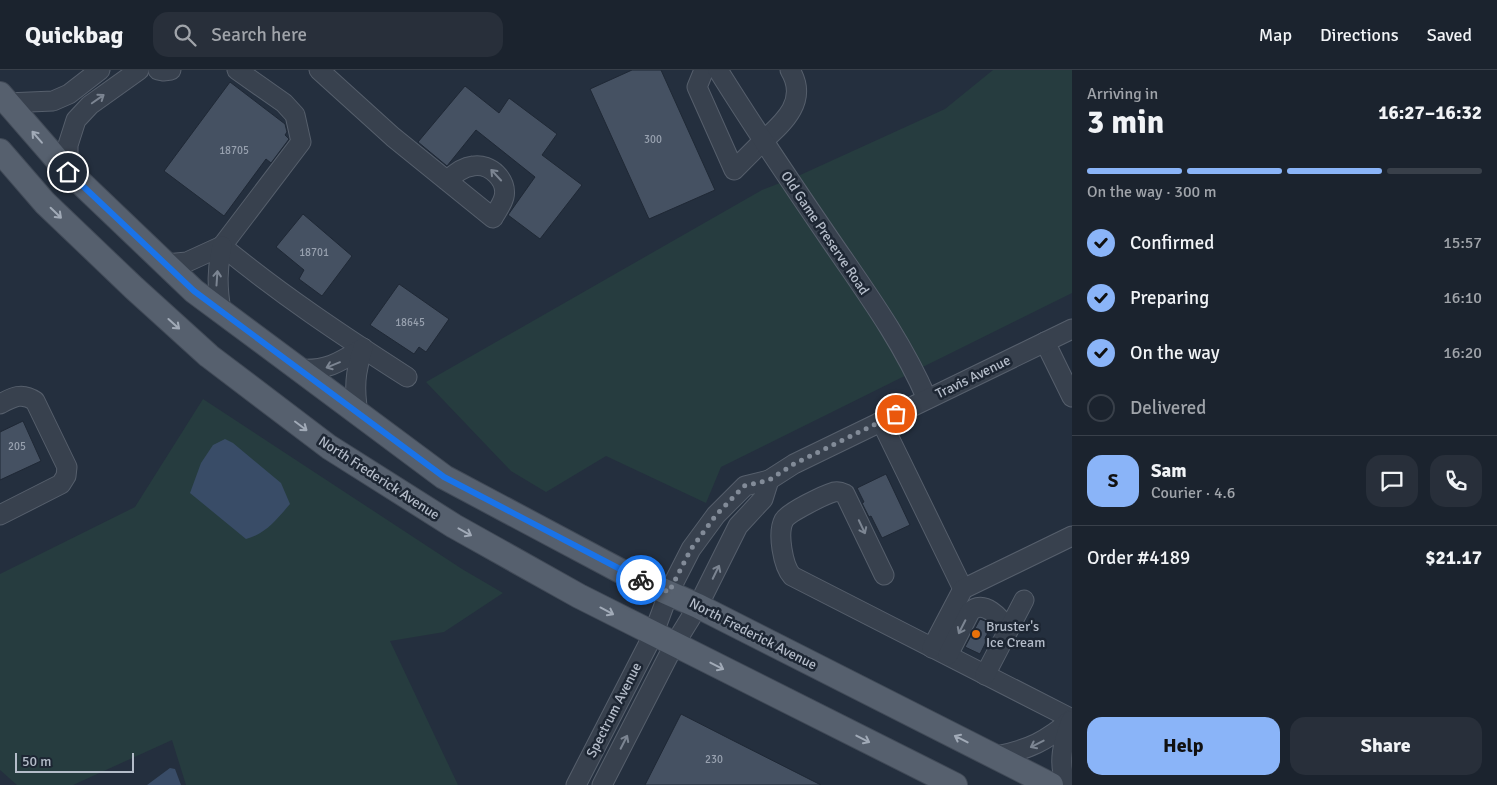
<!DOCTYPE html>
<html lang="en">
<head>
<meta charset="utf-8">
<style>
  body { margin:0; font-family:Signika,sans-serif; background:#282f3a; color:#f1f3f6; height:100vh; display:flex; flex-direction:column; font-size:19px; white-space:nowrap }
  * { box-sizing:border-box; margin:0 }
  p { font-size:16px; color:#a0a4aa }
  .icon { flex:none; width:28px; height:28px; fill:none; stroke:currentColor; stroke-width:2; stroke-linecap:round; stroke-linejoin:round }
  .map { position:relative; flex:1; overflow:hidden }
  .side { display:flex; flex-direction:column; background:#1b232e; width:425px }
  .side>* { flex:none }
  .scale { position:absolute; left:15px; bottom:12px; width:119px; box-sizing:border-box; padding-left:5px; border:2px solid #b4bcc9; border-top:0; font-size:14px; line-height:18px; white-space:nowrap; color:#b4bcc9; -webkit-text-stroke:4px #1d2633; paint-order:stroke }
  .pin { position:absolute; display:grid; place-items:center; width:42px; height:42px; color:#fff; margin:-21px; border:2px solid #fff; border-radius:50%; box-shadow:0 1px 5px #0007 }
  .courier { position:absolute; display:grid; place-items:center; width:50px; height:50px; margin:-25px; border:4px solid #1a73e8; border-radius:50%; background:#fff; color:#222; box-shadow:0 1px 6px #0007 }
  .summary em { font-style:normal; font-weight:800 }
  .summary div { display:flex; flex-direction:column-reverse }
  .summary { display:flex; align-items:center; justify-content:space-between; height:85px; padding:0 15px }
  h1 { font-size:32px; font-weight:800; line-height:38px }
  .bar { display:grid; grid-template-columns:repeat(4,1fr); gap:8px 5px; align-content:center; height:60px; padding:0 15px }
  .bar i { height:6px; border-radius:4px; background:#39404a }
  .bar .current { background:#8ab4f8 }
  .bar p { grid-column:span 4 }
  .line { display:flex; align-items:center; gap:12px; padding:0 15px; border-top:1px solid #39404a }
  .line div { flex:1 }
  .round { display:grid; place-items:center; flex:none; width:52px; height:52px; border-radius:15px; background:#282f3a }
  ol { padding:0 15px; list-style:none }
  li { display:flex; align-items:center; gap:15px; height:55px }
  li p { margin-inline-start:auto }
  li .icon { padding:5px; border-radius:50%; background:#8ab4f8; color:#111; stroke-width:4 }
  li:last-child { color:#a0a4aa }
  li i { width:28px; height:28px; border:2px solid #39404a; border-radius:50% }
  .action { display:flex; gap:10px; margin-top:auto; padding:10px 15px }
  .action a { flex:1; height:58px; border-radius:15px; background:#8ab4f8; color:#111; font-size:20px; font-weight:800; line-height:58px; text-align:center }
  .action a+a { background:#282f3a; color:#f1f3f6 }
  header { display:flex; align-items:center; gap:30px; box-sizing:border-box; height:70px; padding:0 25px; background:#1b232e; border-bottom:1px solid #39404a }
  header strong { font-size:24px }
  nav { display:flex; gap:28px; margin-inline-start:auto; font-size:18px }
  .search { width:350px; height:45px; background:#282f3a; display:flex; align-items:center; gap:12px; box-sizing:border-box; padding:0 18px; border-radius:15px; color:#a0a4aa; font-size:19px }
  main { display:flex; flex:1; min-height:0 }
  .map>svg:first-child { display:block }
</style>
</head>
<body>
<header>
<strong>Quickbag</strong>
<div class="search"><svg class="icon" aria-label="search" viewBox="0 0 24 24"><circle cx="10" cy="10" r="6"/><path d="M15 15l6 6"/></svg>Search here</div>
<nav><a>Map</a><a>Directions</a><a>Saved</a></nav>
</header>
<main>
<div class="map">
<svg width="1072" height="715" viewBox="0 0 1072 715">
  <rect width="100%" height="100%" fill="#242f3e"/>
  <g fill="#263c3f">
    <path d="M993 0H1072V223L721 397 706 433 606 386 546 422 511 401 426 312 762 120 798 106 945 39Z"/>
    <path d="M203 329 462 499 503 523 444 562 390 571 458 715H186L172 670 73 715H17L0 700V504L135 437Z"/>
  </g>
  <g fill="#394c67">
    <path d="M225 369 233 373 281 413 290 434C276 450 267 463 246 469L190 423 201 393 213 375Z"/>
    <path d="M170 698 175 699 181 715H147Z"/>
  </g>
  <g fill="#455162" stroke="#1f2835">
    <path d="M632 0H661L715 120 649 149 590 19Z"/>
    <path d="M230 12 285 54 287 62 285 65 289 69 271 93 266 89 224 146 164 101Z"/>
    <path d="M465 16 499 43 509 28 557 64 542 85 582 115 540 169 508 145 535 107 476 60 447 96 418 72Z"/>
    <path d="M303 144 352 186 322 226 299 209 304 200 276 177Z"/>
    <path d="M399 214 449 249 426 282 419 277 414 284 370 255Z"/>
    <path d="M23 351 41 391 0 410V362Z"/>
    <path d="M886 404 910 455 882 468 871 446 869 447 862 433 864 432 857 418Z"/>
    <path d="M980 549 985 551 991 556 985 569 987 570 980 584 965 577Z"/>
    <path d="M681 644 732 670 821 715H645Z"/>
  </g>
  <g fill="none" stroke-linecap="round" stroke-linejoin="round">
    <defs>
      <g id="minor">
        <path d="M158 0 163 1 171 0"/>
        <path d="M237 0 284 33 295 45 301 72 222 176C280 224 343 266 407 307"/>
        <path d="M319 0 393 67 493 148C496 142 502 135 504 127 508 110 490 93 473 96 463 97 454 104 447 111"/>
        <path d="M704 0 697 17 734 100C743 91 752 82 762 72 783 53 809 31 790 0"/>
        <path d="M718 0C754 58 792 114 831 171 866 222 902 271 927 329"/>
        <path d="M7 33 53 31 69 24 100 0"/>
        <path d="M68 102V75L76 50 90 35 139 0"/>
        <path d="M166 194 187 192 222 176"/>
        <path d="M221 241C217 216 217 200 222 176"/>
        <path d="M1045 272 1072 327"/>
        <path d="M299 299C327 301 340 292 363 278"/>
        <path d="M0 334C13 327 22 322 35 331L67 397 66 406 61 414 0 445"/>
        <path d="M358 343C354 318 355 303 363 278"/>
        <path d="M881 351 963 519"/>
        <path d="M884 505 845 424C841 422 838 421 834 422 824 425 789 442 784 450 777 463 783 496 792 506L1072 649"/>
        <path d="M932 578 963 519 1072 466"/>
        <path d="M948 585 970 542C983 528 1001 548 1008 560"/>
        <path d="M985 605 1024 530"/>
        <path d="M996 686C1028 680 1047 671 1072 649"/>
        <path d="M576 715 653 565 669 522 691 479 716 445 745 416 769 410 794 394 1072 259"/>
        <path d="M602 715 674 575 698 536 738 456 763 429 769 410"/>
        <path d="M1067 715C1057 694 1063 672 1071 651"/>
      </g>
      <g id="major">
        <path d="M0 24 60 93 194 221 444 407 628 505 698 536 1051 715"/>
        <path d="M0 81 45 133 134 218 209 286 329 377 454 456 579 526 955 715"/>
      </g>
    </defs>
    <use href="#minor" stroke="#565f6c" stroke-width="21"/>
    <use href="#major" stroke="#414a57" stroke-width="26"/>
    <use href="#minor" stroke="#38414e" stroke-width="19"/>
    <use href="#major" stroke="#56606e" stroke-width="24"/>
  </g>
  <defs><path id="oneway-shaft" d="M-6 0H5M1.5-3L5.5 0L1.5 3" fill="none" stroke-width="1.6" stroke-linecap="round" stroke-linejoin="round" transform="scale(1.25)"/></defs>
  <g stroke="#7c8592">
    <use href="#oneway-shaft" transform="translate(98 29) rotate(-35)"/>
    <use href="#oneway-shaft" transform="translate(496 105) rotate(-133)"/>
    <use href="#oneway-shaft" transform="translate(217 208) rotate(-86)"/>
    <use href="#oneway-shaft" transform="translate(333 295) rotate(158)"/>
    <use href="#oneway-shaft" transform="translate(862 457) rotate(65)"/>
    <use href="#oneway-shaft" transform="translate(716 502) rotate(-64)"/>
    <use href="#oneway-shaft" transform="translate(962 557) rotate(117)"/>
    <use href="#oneway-shaft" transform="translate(624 672) rotate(-63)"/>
    <use href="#oneway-shaft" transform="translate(1037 674) rotate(153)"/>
  </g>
  <g stroke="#a1aab7">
    <use href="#oneway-shaft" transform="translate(37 67) rotate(-131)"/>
    <use href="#oneway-shaft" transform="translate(56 143) rotate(44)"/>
    <use href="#oneway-shaft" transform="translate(174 254) rotate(42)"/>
    <use href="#oneway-shaft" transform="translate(301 356) rotate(37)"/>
    <use href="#oneway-shaft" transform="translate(465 462) rotate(29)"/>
    <use href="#oneway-shaft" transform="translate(607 541) rotate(28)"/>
    <use href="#oneway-shaft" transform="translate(717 596) rotate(27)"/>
    <use href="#oneway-shaft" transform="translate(863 669) rotate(27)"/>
    <use href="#oneway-shaft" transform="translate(961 669) rotate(-153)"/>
  </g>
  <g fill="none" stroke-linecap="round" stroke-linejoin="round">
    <path stroke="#828b98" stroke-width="5" stroke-dasharray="0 9" d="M641 510 669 522 691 479 716 445 744 416 769 410 794 394 896 344"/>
    <path stroke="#1a73e8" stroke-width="6" d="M68 102 194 221 444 407 641 510"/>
  </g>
  <circle fill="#e8710a" stroke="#1d2633" stroke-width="2" cx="976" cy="564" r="5"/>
  <g text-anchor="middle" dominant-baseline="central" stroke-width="5" stroke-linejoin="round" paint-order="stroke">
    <g font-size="11" fill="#98a1af">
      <text x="653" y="69">300</text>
      <text x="234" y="80">18705</text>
      <text x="314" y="182">18701</text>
      <text x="410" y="252">18645</text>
      <text x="17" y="376">205</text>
      <text x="714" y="689">230</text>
    </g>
    <g font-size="14" fill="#b4bcc9" stroke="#1d2633">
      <text transform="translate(825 163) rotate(56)">Old Game Preserve Road</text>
      <text transform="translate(973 307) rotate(-26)">Travis Avenue</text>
      <text transform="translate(379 408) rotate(33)">North Frederick Avenue</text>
      <text transform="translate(753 564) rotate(27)">North Frederick Avenue</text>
      <text transform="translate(614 640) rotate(-63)">Spectrum Avenue</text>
    </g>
    <g font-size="14" fill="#b4bcc9" stroke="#1d2633" text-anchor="start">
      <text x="986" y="556">Bruster's<tspan x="986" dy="16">Ice Cream</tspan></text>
    </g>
  </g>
</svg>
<div class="scale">50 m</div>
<div class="pin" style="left:896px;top:344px;background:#ea580c"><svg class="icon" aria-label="bag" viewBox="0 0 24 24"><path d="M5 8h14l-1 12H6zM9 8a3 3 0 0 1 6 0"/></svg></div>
<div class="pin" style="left:68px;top:102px;background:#1f2937"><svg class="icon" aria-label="home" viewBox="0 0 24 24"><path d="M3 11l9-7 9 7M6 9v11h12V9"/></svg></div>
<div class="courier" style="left:641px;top:510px"><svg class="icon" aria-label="bike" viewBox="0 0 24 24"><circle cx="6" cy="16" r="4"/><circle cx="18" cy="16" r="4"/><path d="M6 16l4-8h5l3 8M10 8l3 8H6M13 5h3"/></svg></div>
</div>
<section class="side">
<div class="summary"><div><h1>3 min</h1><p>Arriving in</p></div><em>16:27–16:32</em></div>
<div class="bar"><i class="current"></i><i class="current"></i><i class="current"></i><i></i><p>On the way · 300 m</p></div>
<ol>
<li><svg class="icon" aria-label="check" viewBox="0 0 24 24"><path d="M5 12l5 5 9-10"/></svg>Confirmed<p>15:57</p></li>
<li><svg class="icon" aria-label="check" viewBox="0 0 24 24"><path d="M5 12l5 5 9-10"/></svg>Preparing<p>16:10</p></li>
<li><svg class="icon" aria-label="check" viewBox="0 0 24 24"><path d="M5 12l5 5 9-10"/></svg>On the way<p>16:20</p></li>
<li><i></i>Delivered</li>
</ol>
<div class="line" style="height:90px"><b class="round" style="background:#8ab4f8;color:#111">S</b><div><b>Sam</b><p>Courier · 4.6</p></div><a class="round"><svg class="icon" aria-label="chat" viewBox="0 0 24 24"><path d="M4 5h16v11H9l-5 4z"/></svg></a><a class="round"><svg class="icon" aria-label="phone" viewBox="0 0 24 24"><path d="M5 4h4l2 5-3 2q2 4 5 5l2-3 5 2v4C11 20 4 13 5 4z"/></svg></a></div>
<div class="line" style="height:65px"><div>Order #4189</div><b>$21.17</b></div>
<div class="action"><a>Help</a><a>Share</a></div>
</section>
</main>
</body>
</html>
